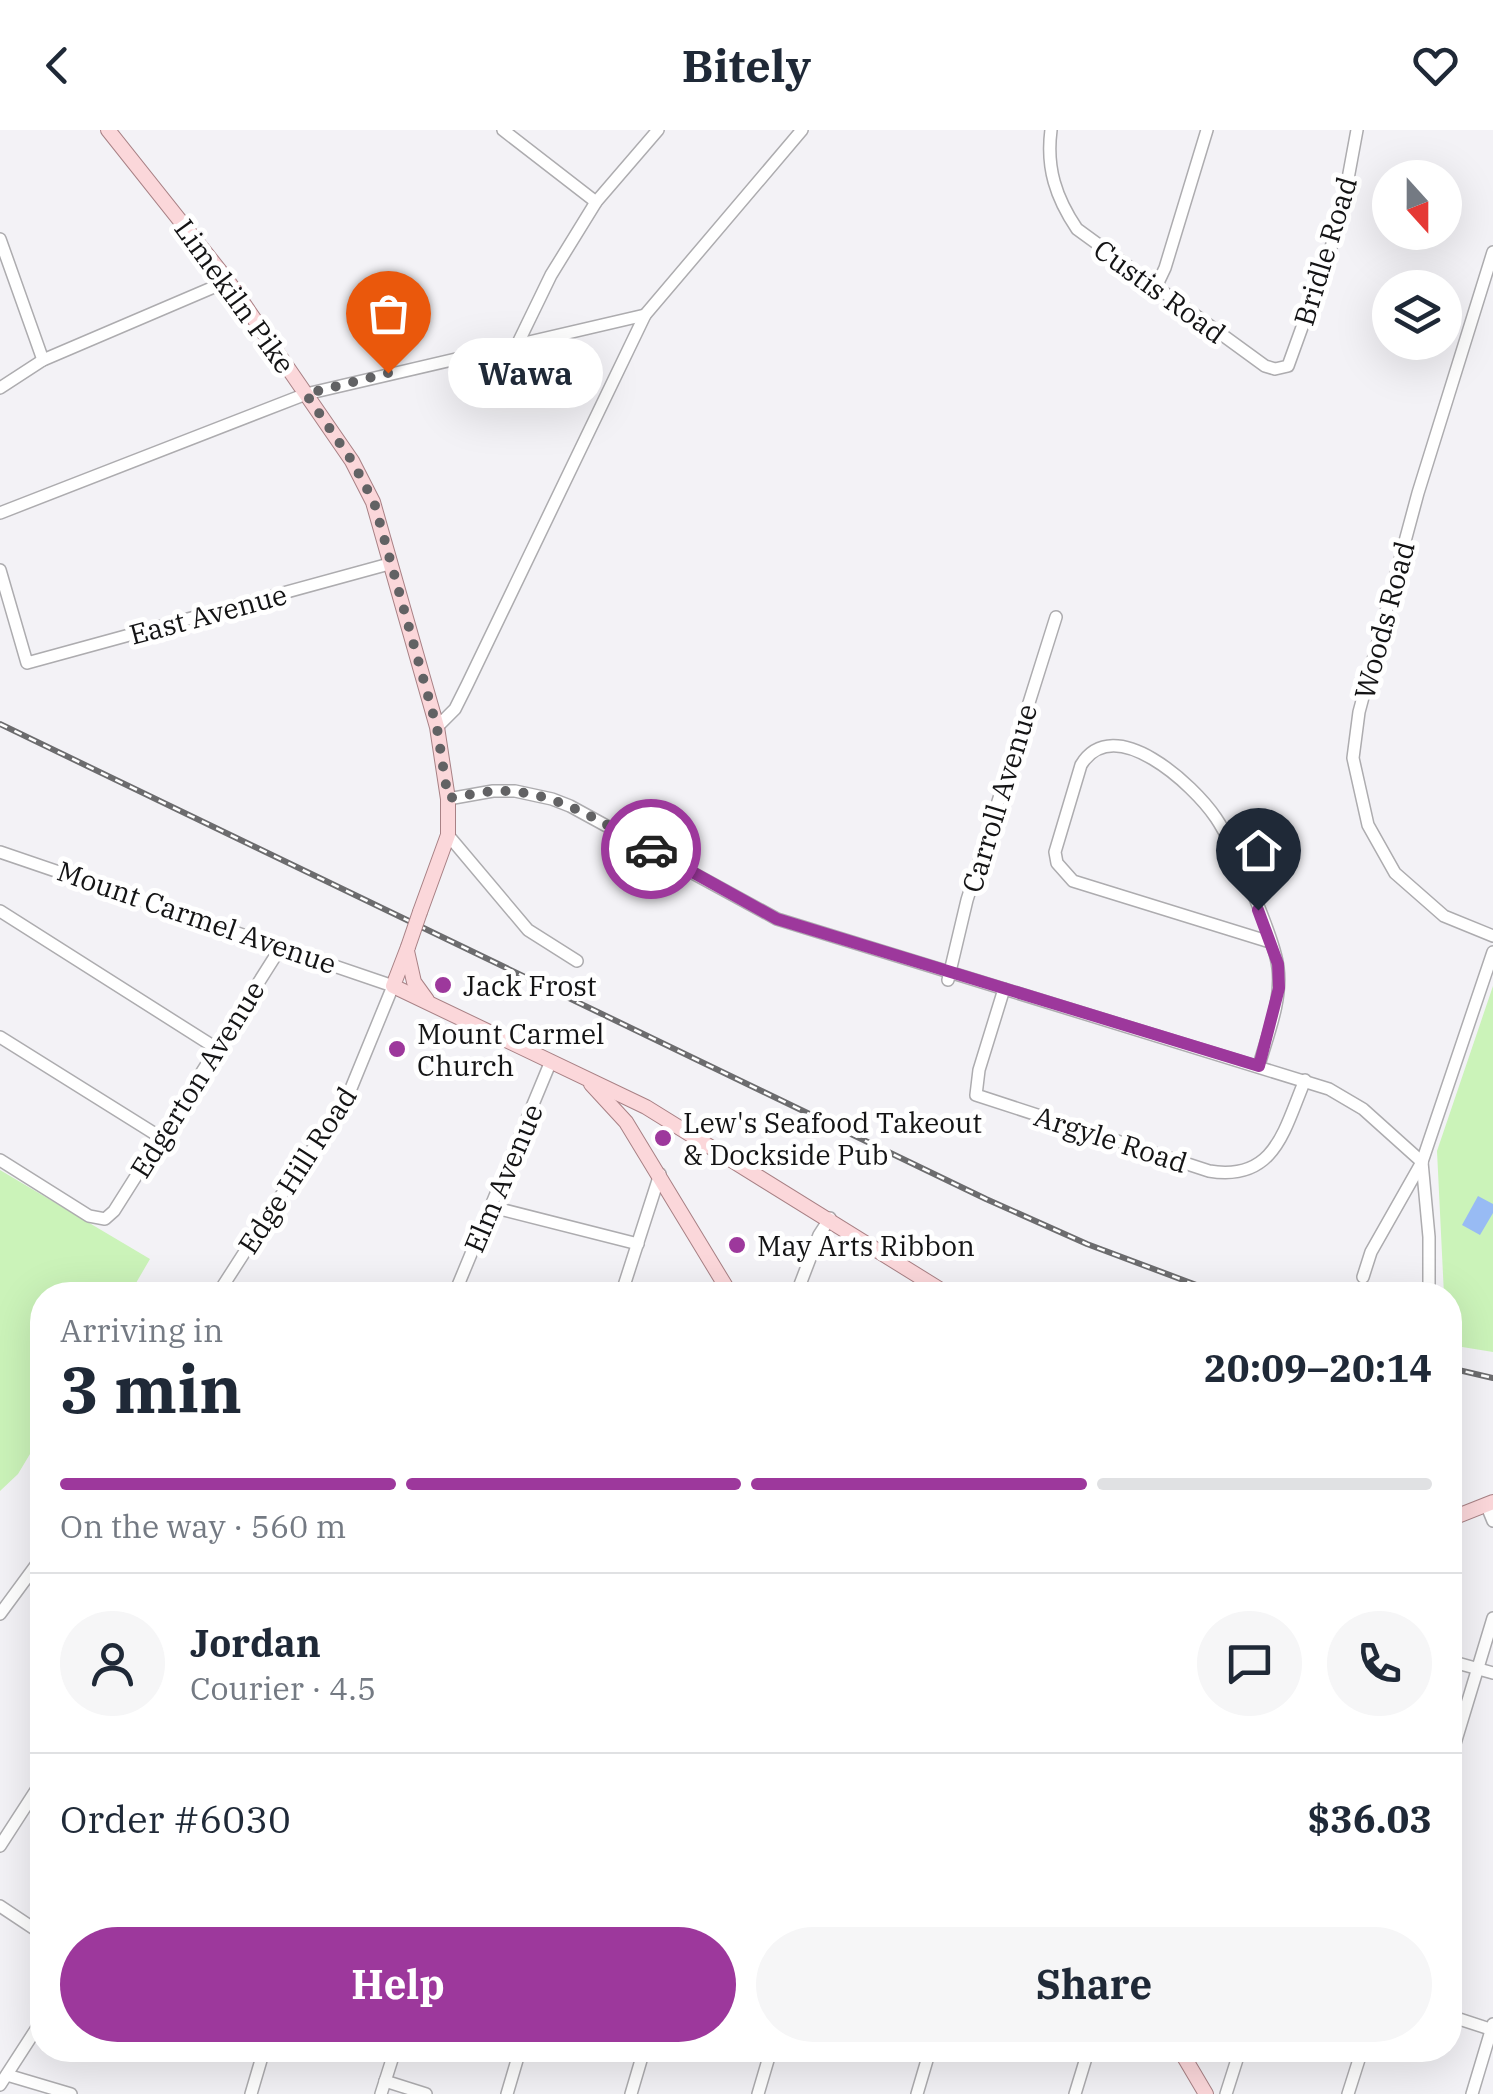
<!DOCTYPE html>
<html lang="en">
<head>
<meta charset="utf-8">
<style>
  body { margin:0; font-family:"IBM Plex Serif",serif; background:#f6f6f7; color:#1f2937; height:100vh; display:flex; flex-direction:column; font-size:38px; white-space:nowrap }
  * { box-sizing:border-box; margin:0 }
  p { font-size:32px; color:#747a83 }
  .icon { flex:none; width:55px; height:55px; fill:none; stroke:currentColor; stroke-width:2; stroke-linecap:round; stroke-linejoin:round }
  .map { position:relative; flex:1; overflow:hidden }
  .sheet { position:absolute; left:30px; top:1152px; width:1432px; height:780px; display:flex; flex-direction:column; background:#fff; border-radius:40px; box-shadow:0 10px 40px #0002 }
  .sheet>* { flex:none }
  .needle { width:65px; rotate:159deg }
  .fabs { position:absolute; left:1372px; top:30px; display:grid; gap:20px }
  .fabs a { display:grid; place-items:center; width:90px; height:90px; border-radius:50%; background:#fff; box-shadow:0 10px 40px #0002; font-size:50px }
  .pin { position:absolute; display:grid; place-items:center; width:85px; height:85px; color:#fff; margin:-102px -42px; border-radius:50% 50% 50% 0; rotate:-45deg; box-shadow:0 0 10px #0007 }
  .pin .icon { rotate:45deg }
  .courier { position:absolute; display:grid; place-items:center; width:100px; height:100px; margin:-50px; border:8px solid #9d389c; border-radius:50%; background:#fff; color:#222; box-shadow:0 2px 12px #0007 }
  .bubble { position:absolute; height:70px; border-radius:35px; background:#fff; box-shadow:0 10px 40px #0002; font-size:32px; font-weight:800; line-height:70px; text-align:center }
  .summary em { font-style:normal; font-weight:800 }
  .summary div { display:flex; flex-direction:column-reverse }
  .summary { display:flex; align-items:center; justify-content:space-between; height:170px; padding:0 30px }
  h1 { font-size:65px; font-weight:800; line-height:75px }
  .bar { display:grid; grid-template-columns:repeat(4,1fr); gap:15px 10px; align-content:center; height:120px; padding:0 30px }
  .bar i { height:12px; border-radius:8px; background:#e0e1e3 }
  .bar .active { background:#9d389c }
  .bar p { grid-column:span 4 }
  .line { display:flex; align-items:center; gap:25px; padding:0 30px; border-top:2px solid #e0e1e3 }
  .line div { flex:1 }
  .round { display:grid; place-items:center; flex:none; width:105px; height:105px; border-radius:52px; background:#f6f6f7 }
  .cta { display:flex; gap:20px; margin-top:auto; padding:20px 30px }
  .cta a { flex:1; height:115px; border-radius:60px; background:#9d389c; color:#fff; font-size:40px; font-weight:800; line-height:115px; text-align:center }
  .cta a+a { background:#f6f6f7; color:#1f2937 }
  header { display:flex; justify-content:space-between; align-items:center; height:130px; padding:0 30px; background:#fff; font-size:45px; font-weight:800 }
  .map>svg:first-child { display:block }
</style>
</head>
<body>
<header><svg class="icon" aria-label="back" viewBox="0 0 24 24"><path d="M15 5l-7 7 7 7"/></svg>Bitely<svg class="icon" aria-label="heart" viewBox="0 0 24 24"><path d="M12 20l-8-8c-3-5 5-10 8-4 3-6 11-1 8 4z"/></svg></header>
<div class="map">
<svg width="1493" height="1964" viewBox="0 0 1493 1964">
  <rect width="100%" height="100%" fill="#f3f2f6"/>
  <g fill="#cbf3b9">
    <path d="M1493 856V1222L1450 1215V1165H1444L1437 1021Z"/>
    <path d="M0 1040 150 1129 129 1165H42V1304L18 1344 0 1361Z"/>
  </g>
  <path fill="#98bbf4" d="M1478 1066 1493 1074V1083L1480 1105 1462 1095Z"/>
  <g fill="none" stroke-linecap="round" stroke-linejoin="round">
    <defs>
      <g id="minor">
        <path d="M503 0 596 72"/>
        <path d="M1051 0C1046 38 1056 68 1077 99L1265 236 1275 239 1288 236 1340 92 1357 0"/>
        <path d="M0 109 43 230"/>
        <path d="M1493 122 1418 363 1359 582 1353 628 1368 695 1395 743 1444 786 1493 806"/>
        <path d="M1156 157 1165 138 1207 0"/>
        <path d="M518 213 551 145 596 72 658 0"/>
        <path d="M0 258 43 230 228 151"/>
        <path d="M0 383 306 264 645 185"/>
        <path d="M0 440 27 533 389 434"/>
        <path d="M437 597 455 579 467 555 645 185 802 0"/>
        <path d="M448 669 493 661H515L552 669 570 676 777 789 1329 959 1363 979 1422 1032"/>
        <path d="M448 705 528 800 577 831"/>
        <path d="M0 722 393 856 343 978 302 1033 217 1165"/>
        <path d="M0 781 216 918"/>
        <path d="M948 850 967 770 1056 487"/>
        <path d="M1004 859 979 940 976 965 1209 1041C1275 1052 1284 1000 1305 950"/>
        <path d="M0 907 160 1007"/>
        <path d="M1259 935C1268 904 1282 870 1278 838 1275 809 1233 713 1216 688 1194 655 1114 581 1081 635L1055 722 1057 733 1073 751 1270 812"/>
        <path d="M0 1030 89 1086 105 1089 114 1081 281 817"/>
        <path d="M1422 1032 1429 1107V1165"/>
        <path d="M492 1077 638 1114"/>
        <path d="M1363 1147 1371 1122 1422 1032 1493 822"/>
        <path d="M454 1165 551 931"/>
        <path d="M621 1165 660 1044"/>
        <path d="M796 1165 819 1105 830 1088"/>
        <path d="M1486 1374 1493 1391"/>
        <path d="M0 1484 42 1427"/>
        <path d="M1450 1531 1493 1543"/>
        <path d="M1450 1630 1493 1488"/>
        <path d="M0 1716 42 1651"/>
        <path d="M0 1776 42 1804"/>
        <path d="M1450 1886 1493 1900"/>
        <path d="M7 1945 71 1964"/>
        <path d="M385 1951 426 1964"/>
        <path d="M0 1955 42 1890"/>
        <path d="M251 1964 264 1920"/>
        <path d="M381 1964 395 1920"/>
        <path d="M507 1964 520 1920"/>
        <path d="M631 1964 644 1920"/>
        <path d="M758 1964 771 1920"/>
        <path d="M917 1964 930 1920"/>
        <path d="M1075 1964 1086 1928 1093 1920"/>
        <path d="M1226 1964 1240 1920"/>
        <path d="M1348 1964 1362 1920"/>
        <path d="M1472 1964 1493 1894"/>
      </g>
      <g id="major">
        <path d="M108 0 228 151 352 331 373 372 437 597 448 669V705L420 782"/>
        <path d="M408 817 393 856 646 977 949 1165"/>
        <path d="M407 821 414 852 427 870"/>
        <path d="M591 954 626 992 731 1165"/>
        <path d="M1450 1389 1493 1372"/>
        <path d="M1180 1920 1206 1964"/>
      </g>
    </defs>
    <use href="#minor" stroke="#adacaf" stroke-width="14"/>
    <use href="#major" stroke="#a88185" stroke-width="16"/>
    <use href="#minor" stroke="#fff" stroke-width="11"/>
    <use href="#major" stroke="#fbd7da" stroke-width="14"/>
    <defs>
      <g id="rail">
        <path d="M0 594 986 1069 1087 1114 1223 1165"/>
        <path d="M1450 1238 1493 1248"/>
      </g>
    </defs>
    <use href="#rail" stroke="#6c6c6e" stroke-width="6"/>
    <use href="#rail" stroke="#fff" stroke-width="2.5" stroke-dasharray="8" stroke-linecap="butt"/>
    <defs>
      <path id="major-bridge" d="M408 817 420 782"/>
    </defs>
    <use href="#major-bridge" stroke="#a88185" stroke-width="16" stroke-linecap="butt"/>
    <use href="#major-bridge" stroke="#fbd7da" stroke-width="14"/>
  </g>
  <g fill="none" stroke-linecap="round" stroke-linejoin="round">
    <path stroke="#626264" stroke-width="10" stroke-dasharray="0 18" d="M388 243 306 264 352 331 374 372 437 598 448 668C464 666 480 662 496 661 553 659 602 693 651 719"/>
    <path stroke="#9d389c" stroke-width="12" d="M651 719 777 789 1259 936 1279 858 1278 834 1258 780"/>
  </g>
  <g fill="#9d389c" stroke="#fff" stroke-width="4">
    <circle cx="443" cy="855" r="10"/>
    <circle cx="397" cy="919" r="10"/>
    <circle cx="663" cy="1008" r="10"/>
    <circle cx="737" cy="1115" r="10"/>
  </g>
  <g text-anchor="middle" dominant-baseline="central" stroke-width="10" stroke-linejoin="round" paint-order="stroke">
    <g font-size="28" fill="#141415" stroke="#fff">
      <text transform="translate(1325 121) rotate(-73)">Bridle Road</text>
      <text transform="translate(1160 161) rotate(36)">Custis Road</text>
      <text transform="translate(235 166) rotate(54)">Limekiln Pike</text>
      <text transform="translate(208 484) rotate(-15)">East Avenue</text>
      <text transform="translate(1384 490) rotate(-75)">Woods Road</text>
      <text transform="translate(999 668) rotate(-73)">Carroll Avenue</text>
      <text transform="translate(197 787) rotate(19)">Mount Carmel Avenue</text>
      <text transform="translate(197 949) rotate(-58)">Edgerton Avenue</text>
      <text transform="translate(1111 1009) rotate(18)">Argyle Road</text>
      <text transform="translate(297 1040) rotate(-57)">Edge Hill Road</text>
      <text transform="translate(503 1048) rotate(-67)">Elm Avenue</text>
    </g>
    <g font-size="28" fill="#141415" stroke="#fff" text-anchor="start">
      <text x="463" y="855">Jack Frost</text>
      <text x="417" y="903">Mount Carmel<tspan x="417" dy="32">Church</tspan></text>
      <text x="683" y="992">Lew's Seafood Takeout<tspan x="683" dy="32">&amp; Dockside Pub</tspan></text>
      <text x="757" y="1115">May Arts Ribbon</text>
    </g>
  </g>
</svg>
<div class="fabs">
<a><svg class="needle" viewBox="-14 -14 28 28"><path d="M0-13l5 13h-10z" fill="#e53935"/><path d="M0 13l5-13h-10z" fill="#747a83"/></svg></a>
<a><svg class="icon" aria-label="layers" viewBox="0 0 24 24"><path d="M12 4l9 5-9 5-9-5zM3 14l9 5 9-5"/></svg></a>
</div>
<div class="pin" style="left:388px;top:243px;background:#ea580c"><svg class="icon" aria-label="bag" viewBox="0 0 24 24"><path d="M5 8h14l-1 12H6zM9 8a3 3 0 0 1 6 0"/></svg></div>
<div class="pin" style="left:1258px;top:780px;background:#1f2937"><svg class="icon" aria-label="home" viewBox="0 0 24 24"><path d="M3 11l9-7 9 7M6 9v11h12V9"/></svg></div>
<div class="courier" style="left:651px;top:719px"><svg class="icon" aria-label="car" viewBox="0 0 24 24"><path d="M5 17H2v-5l4-1 3-4h7l3 4 3 1v5h-3M9 17h6M6 11h13"/><circle cx="7" cy="17" r="2"/><circle cx="17" cy="17" r="2"/></svg></div>
<div class="bubble" style="left:448px;top:208px;width:155px">Wawa</div>
<section class="sheet">
<div class="summary"><div><h1>3 min</h1><p>Arriving in</p></div><em>20:09–20:14</em></div>
<div class="bar"><i class="active"></i><i class="active"></i><i class="active"></i><i></i><p>On the way · 560 m</p></div>
<div class="line" style="height:180px"><a class="round"><svg class="icon" aria-label="person" viewBox="0 0 24 24"><circle cx="12" cy="8" r="4"/><path d="M4 21q1-7 8-7t8 7"/></svg></a><div><b>Jordan</b><p>Courier · 4.5</p></div><a class="round"><svg class="icon" aria-label="chat" viewBox="0 0 24 24"><path d="M4 5h16v11H9l-5 4z"/></svg></a><a class="round"><svg class="icon" aria-label="phone" viewBox="0 0 24 24"><path d="M5 4h4l2 5-3 2q2 4 5 5l2-3 5 2v4C11 20 4 13 5 4z"/></svg></a></div>
<div class="line" style="height:130px"><div>Order #6030</div><b>$36.03</b></div>
<div class="cta"><a>Help</a><a>Share</a></div>
</section>
</div>
</body>
</html>
